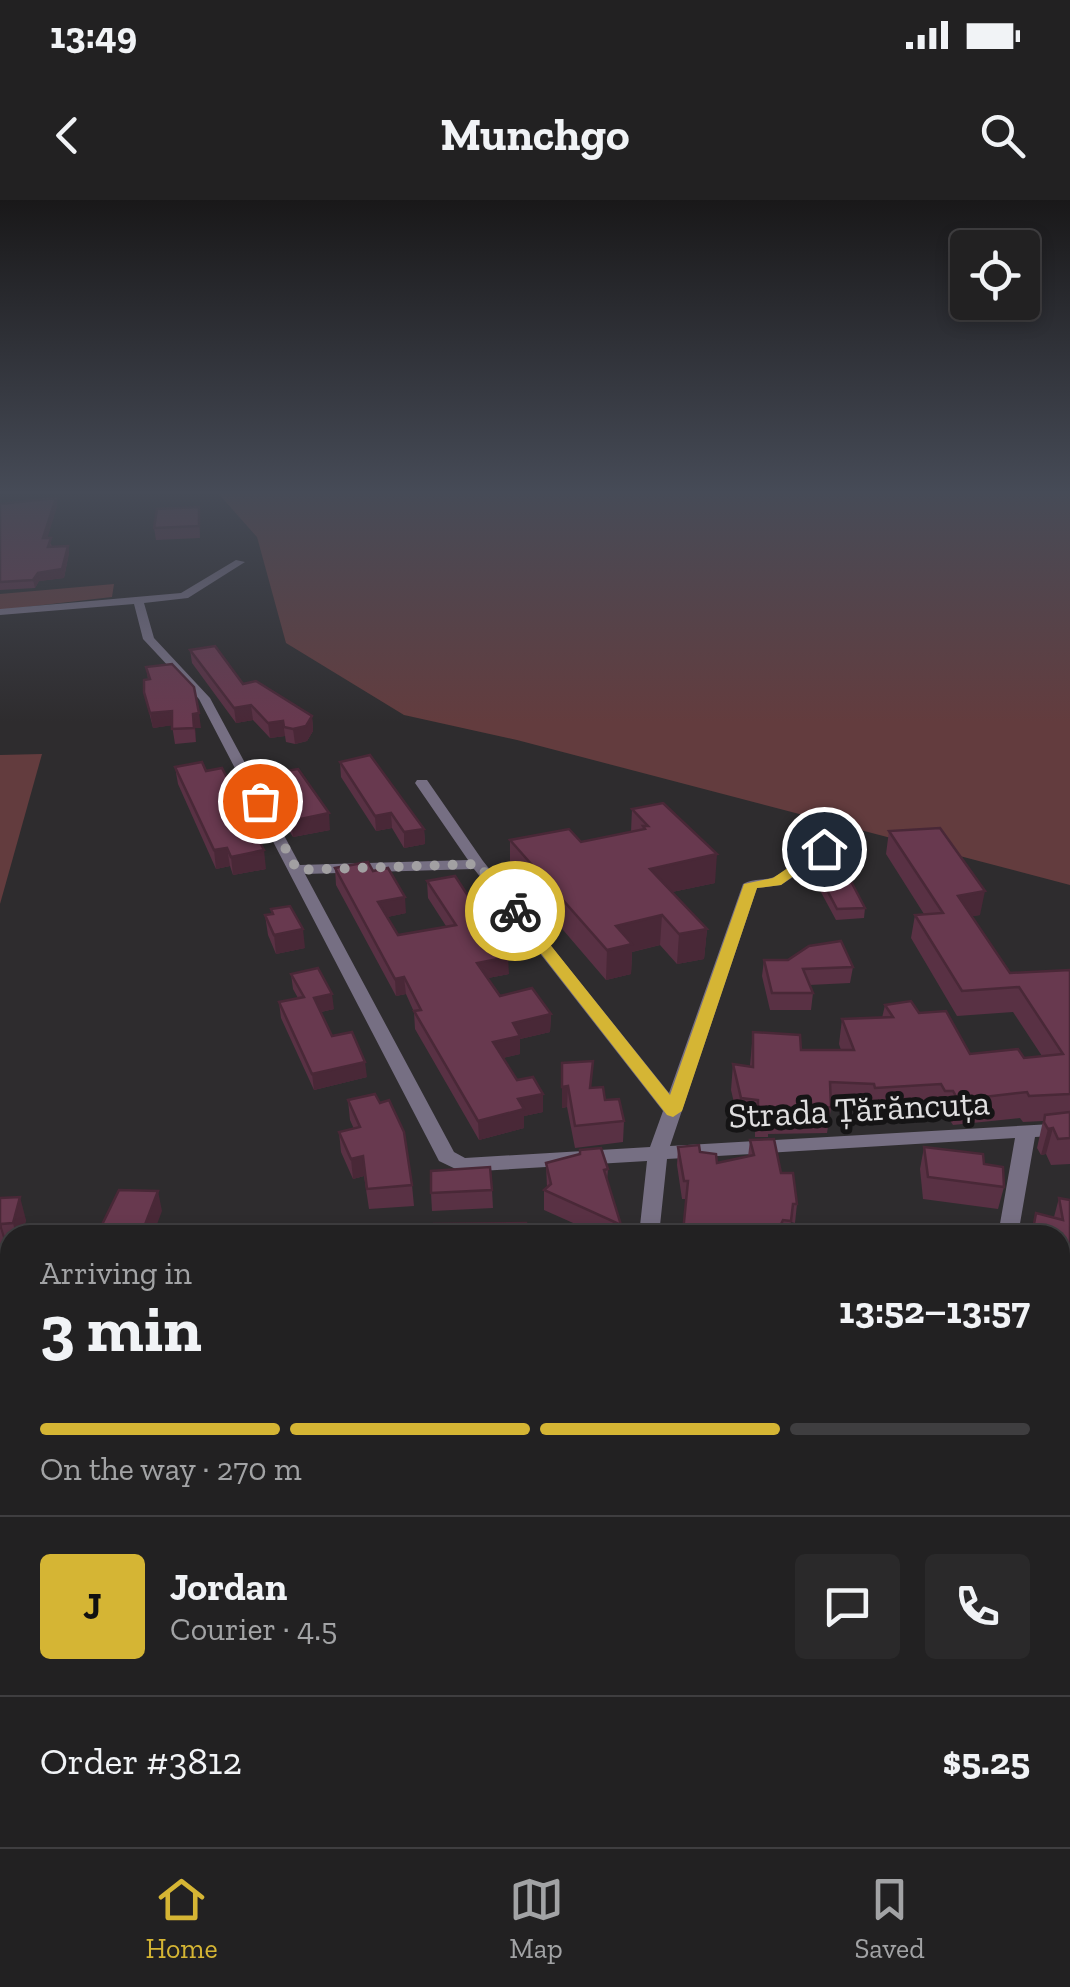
<!DOCTYPE html>
<html lang="en">
<head>
<meta charset="utf-8">
<style>
  body { margin:0; font-family:"Zilla Slab",serif; background:#2a292a; color:#f1f3f6; height:100vh; display:flex; flex-direction:column; font-size:38px; white-space:nowrap }
  * { box-sizing:border-box; margin:0 }
  p { font-size:32px; color:#a2a3a5 }
  .icon { flex:none; width:55px; height:55px; fill:none; stroke:currentColor; stroke-width:2; stroke-linecap:round; stroke-linejoin:round }
  .map { position:relative; flex:1; overflow:hidden }
  .drawer { position:absolute; left:0px; top:1025px; width:1070px; height:622px; display:flex; flex-direction:column; background:#222122; border-radius:30px 30px 0 0; box-shadow:0 5px 15px #0003,0 0 0 2px #3f3e40 }
  .drawer>* { flex:none }
  .tools { position:absolute; left:950px; top:30px; display:grid; gap:20px }
  .tools a { display:grid; place-items:center; width:90px; height:90px; border-radius:10px; background:#222122; box-shadow:0 5px 15px #0003,0 0 0 2px #3f3e40; font-size:50px }
  .pin { position:absolute; display:grid; place-items:center; width:85px; height:85px; color:#fff; margin:-42px; border:5px solid #fff; border-radius:50%; box-shadow:0 2px 10px #0007 }
  .courier { position:absolute; display:grid; place-items:center; width:100px; height:100px; margin:-50px; border:8px solid #d5b534; border-radius:50%; background:#fff; color:#222; box-shadow:0 2px 12px #0007 }
  .headline em { font-style:normal; font-weight:700 }
  .headline div { display:flex; flex-direction:column-reverse }
  .headline { display:flex; align-items:center; justify-content:space-between; height:170px; padding:0 40px }
  h1 { font-size:65px; font-weight:700; line-height:75px }
  .bar { display:grid; grid-template-columns:repeat(4,1fr); gap:15px 10px; align-content:center; height:120px; padding:0 40px }
  .bar i { height:12px; border-radius:8px; background:#3f3e40 }
  .bar .on { background:#d5b534 }
  .bar p { grid-column:span 4 }
  .line { display:flex; align-items:center; gap:25px; padding:0 40px; border-top:2px solid #3f3e40 }
  .line div { flex:1 }
  .round { display:grid; place-items:center; flex:none; width:105px; height:105px; border-radius:10px; background:#2a292a }
  .status { display:flex; justify-content:space-between; align-items:center; height:70px; padding:0 50px; background:#222122; direction:ltr }
  .status svg { height:28px; fill:currentColor }
  header { display:flex; justify-content:space-between; align-items:center; height:130px; padding:0 40px; background:#222122; font-size:45px; font-weight:700 }
  .tabs { display:flex; justify-content:space-around; align-items:center; height:140px; border-top:2px solid #3f3e40; background:#222122; font-size:28px; color:#a2a3a5 }
  .tabs a { display:grid; justify-items:center; gap:5px }
  .tabs .on { color:#d5b534 }
  .map>svg:first-child { display:block }
</style>
</head>
<body>
<div class="status"><b>13:49</b><svg viewBox="0 0 49 12"><path d="M0 12V9h3v3zM5 12V6h3v6zM10 12V3h3v9zM15 12V0h3v12zM26 1h20v11H26zM47 4h2v5h-2z"/></svg></div>
<header><svg class="icon" aria-label="back" viewBox="0 0 24 24"><path d="M15 5l-7 7 7 7"/></svg>Munchgo<svg class="icon" aria-label="search" viewBox="0 0 24 24"><circle cx="10" cy="10" r="6"/><path d="M15 15l6 6"/></svg></header>
<div class="map">
<svg width="1070" height="1647" viewBox="0 0 1070 1647">
  <rect width="100%" height="100%" fill="#2e2c2e"/>
  <g fill="#633c3e">
    <path d="M217 292H1070V685L517 540 404 515 286 443 257 337Z"/>
    <path d="M114 384 112 397 0 410V394Z"/>
    <path d="M42 554 0 704V555Z"/>
  </g>
  <g fill="none" stroke-linecap="round" stroke-linejoin="round">
    <g stroke="#3f4671" stroke-width="11">
      <path d="M1060 1550 1070 1546"/>
      <path d="M819 1647 842 1638"/>
    </g>
    <g fill="#766f83" fill-rule="evenodd">
      <path d="M236 360 245 362 188 398 144 403 154 438 210 498 300 665 468 660 415 583 417 580H427L483 661 669 893 743 684C753 678 764 681 774 677 793 668 809 644 830 646V652L781 685 757 688 670 946 1070 923V935L1035 937 1018 1035H998L1015 938 667 959 659 1035H639L647 961 462 972 439 961 199 499 143 439 134 404 0 415V409L181 393ZM474 669 663 911 650 947 465 958 454 952 305 674Z"/>
      <path d="M10 1164V1197L0 1203V1170Z"/>
      <path d="M1070 1461V1487L1060 1488V1462Z"/>
      <rect x="0" y="1505" width="10" height="28"/>
    </g>
  </g>
  <g fill="#593144">
    <path d="M56 298 57 306 47 338 52 346H68L69 353 64 378 39 381 35 388 0 390V304Z"/>
    <path d="M199 307 200 338 156 340 154 328Z"/>
    <path d="M190 450 243 484 312 516 313 531 307 541 295 544 286 542 285 536 270 538 253 520 236 523 192 463Z"/>
    <path d="M146 467 201 528H195L196 542 175 544 172 525 153 528 144 492 148 479Z"/>
    <path d="M340 562 424 629 425 644 404 648 392 628 376 631 341 577Z"/>
    <path d="M175 567 206 571 266 669 233 675 230 666 216 669 178 584Z"/>
    <path d="M262 575 330 630 293 637 264 591Z"/>
    <path d="M632 609 715 683 672 692 707 729 704 759 677 764 660 745 632 752 631 774 606 780 510 668V640L581 642 631 632Z"/>
    <path d="M889 631 980 715 972 716 1010 773 1070 770V964L1051 965 1046 954 1041 955 1037 948 1043 921 1023 922 1020 918 953 925 947 916 939 917 935 910 871 914 869 910 831 908 827 933 768 934V937H755V926L739 924 731 890 733 864 750 866 753 832 801 850H841L839 844 842 819 882 818 885 805 919 813 970 854 1024 858 1042 856 1013 812 957 816 911 738 915 715 924 714 886 654Z"/>
    <path d="M335 668 373 671 406 713 387 717 398 735 446 726 428 698 427 681 509 774 488 778 500 796 551 814 550 832 520 839V854L503 858 517 880 543 912 524 916V928L479 940 415 829 414 812 406 794 396 796 336 685Z"/>
    <path d="M818 673 865 708 864 718 836 720 816 683Z"/>
    <path d="M271 709 305 748 276 754 268 735 265 715 272 714Z"/>
    <path d="M764 760 853 767 850 783 809 785 813 793 811 810H770L762 776Z"/>
    <path d="M291 774 334 809 321 812 332 836 367 877 314 890 281 818 279 802 298 798 293 789Z"/>
    <path d="M562 863 591 888 624 921 623 942 575 948 567 907 562 908Z"/>
    <path d="M348 900 412 985 414 1006 369 1009 364 976 353 979 341 952 339 932 354 929 350 920Z"/>
    <path d="M750 940 781 973 797 1004 795 1023 791 1022 790 1035H642L683 1032 686 999H682L677 965 678 947 700 952 717 963 748 957Z"/>
    <path d="M924 947 984 964 1004 987 998 1009 923 999 920 969Z"/>
    <path d="M580 950 608 969 607 981 621 1025V1035H600L544 1010V990L547 988 546 963 579 954Z"/>
    <path d="M492 990 493 1008 432 1011 431 993Z"/>
    <path d="M0 998 26 1020 22 1035H10V1047H8L7 1051H0Z"/>
    <path d="M1059 998 1070 1000V1068L1060 1065V1035H1031L1036 1013 1054 1017Z"/>
    <path d="M1060 1088 1070 1090V1360L1061 1357 1069 1261 1060 1258V1173L1062 1157 1060 1156Z"/>
    <path d="M0 1219 10 1220V1286L0 1285Z"/>
    <path d="M0 1318 10 1319V1421L0 1420Z"/>
    <path d="M257 1638H387L386 1647H259Z"/>
  </g>
  <g fill="#492837">
    <path d="M56 298 57 306 45 346 43 338Z"/>
    <path d="M68 346 69 353 64 378 39 381 35 388 33 380 38 373Z"/>
    <path d="M251 505 253 520 236 523 234 508Z"/>
    <path d="M172 511 174 525 153 528 150 513Z"/>
    <path d="M199 513 201 528H195L196 542 193 514Z"/>
    <path d="M312 516 313 531 307 541 295 544 293 529Z"/>
    <path d="M283 521 285 536 270 538 268 523Z"/>
    <path d="M329 613 330 630 293 637 291 621Z"/>
    <path d="M391 613 392 628 376 631 375 616Z"/>
    <path d="M424 629 425 644 404 648V632Z"/>
    <path d="M227 648 230 666 216 669 214 650Z"/>
    <path d="M264 650 266 669 233 675 231 657Z"/>
    <path d="M717 654 715 683 648 697 650 669Z"/>
    <path d="M985 691 980 715 953 719 958 696Z"/>
    <path d="M405 697 406 713 379 719 378 702Z"/>
    <path d="M662 715 660 745 632 752 631 774 606 780 607 750 616 726Z"/>
    <path d="M303 729 305 748 276 754 274 735Z"/>
    <path d="M707 729 704 759 677 764 679 734Z"/>
    <path d="M508 757 509 774 478 780 477 763Z"/>
    <path d="M404 777 406 794 396 796 395 779Z"/>
    <path d="M332 794 334 809 316 813 314 798Z"/>
    <path d="M551 814 550 832 520 839V854L494 860 493 842 513 823Z"/>
    <path d="M365 862 367 877 314 890 312 874Z"/>
    <path d="M568 886 567 907 562 908V887Z"/>
    <path d="M543 894V912L524 916V928L479 940 478 921 518 899Z"/>
    <path d="M1053 928 1046 954 1041 955 1048 929Z"/>
    <path d="M363 956 364 976 353 979 351 959Z"/>
    <path d="M158 991 162 1011 153 1035H141Z"/>
    <path d="M20 997 26 1020 22 1035H16L13 1023Z"/>
    <path d="M1 1024 8 1047 7 1051 0 1028Z"/>
    <path d="M67 1638H79L77 1647H66Z"/>
    <path d="M194 1638H203L202 1647H194Z"/>
  </g>
  <g fill="#68394f" stroke="#492837" stroke-width="2.5">
    <path d="M56 298 43 338H51L48 347 68 346 62 369 38 373 33 380 0 382V304Z"/>
    <path d="M199 307V326L154 328 157 309Z"/>
    <path d="M215 446 243 484 256 481 312 516 306 526 293 529 284 527 283 521 268 523 251 505 234 508 190 450Z"/>
    <path d="M172 464 194 487 199 513 193 514 194 528 172 529V511L150 513 144 492V480L150 479 146 467Z"/>
    <path d="M370 555 424 629 404 632 391 613 375 616 340 562Z"/>
    <path d="M202 562 206 571 222 568 264 650 231 657 227 648 214 650 175 567Z"/>
    <path d="M298 569 329 613 291 621 262 575Z"/>
    <path d="M663 603 717 654 650 669 707 729 679 734 662 715 616 726 632 744 607 750 510 640 569 629 581 642 645 629 643 626H648L632 609Z"/>
    <path d="M940 628 985 691 958 696 1010 773 1070 770V894L1029 896 1027 892 958 900 953 891H945L941 884 875 888 874 884 830 882 831 907 770 908 771 911H758V900L741 898 733 864 753 867V832L800 835 801 850H854L842 819 893 817 885 805 911 801 919 813 946 811 970 854 1018 849 1024 858 1063 854 1019 787 962 791 915 715 943 713 889 631Z"/>
    <path d="M368 662 373 671 388 668 405 697 378 702 398 735 456 725 427 681 455 676 508 757 477 763 500 796 532 788 551 814 513 823 520 836 493 842 517 880 533 877 543 894 518 899 524 909 478 921 414 811 421 810 404 777 395 779 335 668Z"/>
    <path d="M846 672 865 708 837 709 818 673Z"/>
    <path d="M290 706 303 729 274 735 265 715 273 714 271 709Z"/>
    <path d="M841 741 853 767 803 769 813 793H772L764 760H788L809 746Z"/>
    <path d="M318 768 332 794 314 798 332 836 352 832 365 862 312 874 279 802 304 797 291 774Z"/>
    <path d="M593 861 590 888 603 887 605 900 619 899 624 921 575 926 568 886 562 887V863Z"/>
    <path d="M375 894 380 903 389 900 404 932 412 985 367 989 363 956 351 959 339 932 360 927 348 900Z"/>
    <path d="M1070 912V938L1058 939 1053 928 1048 929 1044 922 1045 915Z"/>
    <path d="M774 939 781 973H793L797 1004H793L791 1021 783 1020 776 1035H756L744 1031 742 1035H642L643 1027 683 1032 688 981H684L678 947 699 945 700 952 716 954 717 963 754 955 750 940Z"/>
    <path d="M924 947 983 954 984 964 1003 967 1004 987 928 977Z"/>
    <path d="M601 948 608 969 604 970 621 1025 544 990 551 984 546 963 580 954V950Z"/>
    <path d="M490 967 492 990 431 993V971Z"/>
    <path d="M119 990 158 991 141 1035H97Z"/>
    <path d="M20 997 13 1023 1 1024 0 1028V998Z"/>
    <path d="M1059 998 1070 1000V1047L1060 1044V1035H1032L1036 1013 1063 1020Z"/>
    <path d="M526 1023V1035H434V1024Z"/>
    <path d="M1060 1088 1070 1090V1239L1060 1237V1173L1066 1175 1068 1137 1060 1135Z"/>
    <path d="M0 1219 10 1220V1263L0 1262Z"/>
    <path d="M1070 1309V1338L1068 1337Z"/>
    <path d="M0 1318 10 1319V1398L0 1397Z"/>
    <path d="M10 1627V1638H67L66 1647H0V1638H8Z"/>
    <path d="M136 1638H194V1647H105V1644L136 1642Z"/>
    <path d="M257 1638H299L301 1647H267L266 1643 259 1646Z"/>
    <path d="M501 1638H553L558 1647H483Z"/>
  </g>
  <linearGradient id="sky" x2="0" y2="1"><stop stop-color="#191819"/><stop offset="0.56" stop-color="#464b57"/><stop offset="1" stop-color="#464b57" stop-opacity="0"/></linearGradient>
  <rect width="1070" height="522" fill="url(#sky)"/>
  <path fill="#d5b534" d="M820 646 831 649 781 685 757 688 682 911 673 917 667 915 508 711 521 708 670 895 744 684 773 678Z"/>
  <g fill="none" stroke-linecap="round" stroke-linejoin="round">
    <path stroke="#a2a0a2" stroke-width="10" stroke-dasharray="0 18" d="M260 601 297 670 478 664 515 711"/>
  </g>
  <g text-anchor="middle" dominant-baseline="central" stroke-width="10" stroke-linejoin="round" paint-order="stroke">
    <g font-size="35" fill="#e0dfe0" stroke="#151415">
      <text transform="translate(859 909) rotate(-3)">Strada Țărăncuța</text>
    </g>
  </g>
</svg>
<div class="tools">
<a><svg class="icon" aria-label="locate" viewBox="0 0 24 24"><circle cx="12" cy="12" r="6"/><path d="M12 2v4M12 18v4M2 12h4M18 12h4"/></svg></a>
</div>
<div class="pin" style="left:260px;top:601px;background:#ea580c"><svg class="icon" aria-label="bag" viewBox="0 0 24 24"><path d="M5 8h14l-1 12H6zM9 8a3 3 0 0 1 6 0"/></svg></div>
<div class="pin" style="left:824px;top:649px;background:#1f2937"><svg class="icon" aria-label="home" viewBox="0 0 24 24"><path d="M3 11l9-7 9 7M6 9v11h12V9"/></svg></div>
<div class="courier" style="left:515px;top:711px"><svg class="icon" aria-label="bike" viewBox="0 0 24 24"><circle cx="6" cy="16" r="4"/><circle cx="18" cy="16" r="4"/><path d="M6 16l4-8h5l3 8M10 8l3 8H6M13 5h3"/></svg></div>
<section class="drawer">
<div class="headline"><div><h1>3 min</h1><p>Arriving in</p></div><em>13:52–13:57</em></div>
<div class="bar"><i class="on"></i><i class="on"></i><i class="on"></i><i></i><p>On the way · 270 m</p></div>
<div class="line" style="height:180px"><b class="round" style="background:#d5b534;color:#111">J</b><div><b>Jordan</b><p>Courier · 4.5</p></div><a class="round"><svg class="icon" aria-label="chat" viewBox="0 0 24 24"><path d="M4 5h16v11H9l-5 4z"/></svg></a><a class="round"><svg class="icon" aria-label="phone" viewBox="0 0 24 24"><path d="M5 4h4l2 5-3 2q2 4 5 5l2-3 5 2v4C11 20 4 13 5 4z"/></svg></a></div>
<div class="line" style="height:130px"><div>Order #3812</div><b>$5.25</b></div>
</section>
</div>
<nav class="tabs">
<a class="on"><svg class="icon" aria-label="home" viewBox="0 0 24 24"><path d="M3 11l9-7 9 7M6 9v11h12V9"/></svg>Home</a>
<a><svg class="icon" aria-label="map" viewBox="0 0 24 24"><path d="M3 6l6-2 6 2 6-2v14l-6 2-6-2-6 2zM9 4v14M15 6v14"/></svg>Map</a>
<a><svg class="icon" aria-label="saved" viewBox="0 0 24 24"><path d="M7 4h10v16l-5-4-5 4z"/></svg>Saved</a>
</nav>
</body>
</html>
